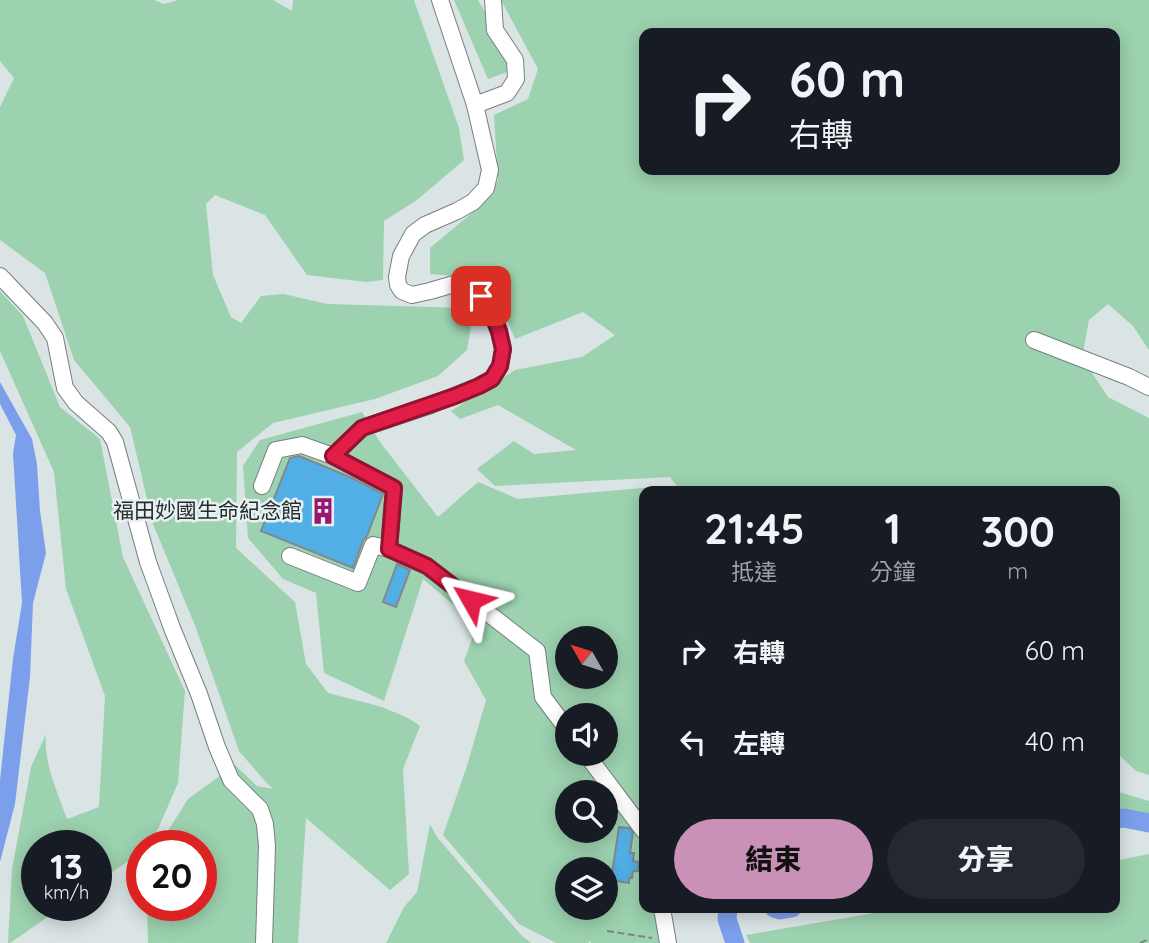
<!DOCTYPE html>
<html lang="zh-TW">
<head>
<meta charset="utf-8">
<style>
  :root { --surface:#171b24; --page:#242831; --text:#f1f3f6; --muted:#9ea1a6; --accent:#c990b8 }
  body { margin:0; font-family:Quicksand,"Noto Sans TC",sans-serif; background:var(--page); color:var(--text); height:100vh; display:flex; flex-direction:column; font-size:26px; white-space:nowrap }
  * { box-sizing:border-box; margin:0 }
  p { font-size:23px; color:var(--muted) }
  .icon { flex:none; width:38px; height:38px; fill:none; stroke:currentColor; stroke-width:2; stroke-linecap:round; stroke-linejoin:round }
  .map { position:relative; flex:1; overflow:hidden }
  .details { position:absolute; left:639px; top:486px; width:481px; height:427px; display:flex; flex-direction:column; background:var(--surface); border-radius:14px; box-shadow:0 4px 18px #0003 }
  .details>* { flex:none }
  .hud { position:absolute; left:639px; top:28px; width:481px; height:147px; border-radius:14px; box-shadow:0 4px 18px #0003; background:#171b24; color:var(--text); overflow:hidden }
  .needle { width:46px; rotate:309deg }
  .buttons { position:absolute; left:555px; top:626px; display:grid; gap:14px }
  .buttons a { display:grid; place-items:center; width:63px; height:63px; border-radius:50%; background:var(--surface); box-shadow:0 4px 18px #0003; font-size:35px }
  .speed { position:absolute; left:21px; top:830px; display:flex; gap:14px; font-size:35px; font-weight:700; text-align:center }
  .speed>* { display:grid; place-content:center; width:91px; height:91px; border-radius:50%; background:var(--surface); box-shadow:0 4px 18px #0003; line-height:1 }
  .speed small { font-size:18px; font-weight:400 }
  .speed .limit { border:10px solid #d22; background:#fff; color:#111 }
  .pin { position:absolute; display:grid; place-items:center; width:60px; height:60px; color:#fff; margin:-30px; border-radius:14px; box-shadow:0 4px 10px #0006 }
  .me { position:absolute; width:77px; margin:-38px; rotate:307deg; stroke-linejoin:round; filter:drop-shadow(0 0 5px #0008) }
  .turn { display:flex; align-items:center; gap:24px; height:147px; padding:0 35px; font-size:32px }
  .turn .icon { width:91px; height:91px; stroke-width:2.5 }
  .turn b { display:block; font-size:49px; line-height:60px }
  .eta { display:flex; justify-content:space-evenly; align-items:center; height:119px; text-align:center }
  .eta b { font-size:42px; font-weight:800; line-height:49px }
  .button { display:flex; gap:14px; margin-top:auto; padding:14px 35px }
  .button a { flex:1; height:80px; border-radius:42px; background:var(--accent); color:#111; font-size:28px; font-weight:800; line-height:80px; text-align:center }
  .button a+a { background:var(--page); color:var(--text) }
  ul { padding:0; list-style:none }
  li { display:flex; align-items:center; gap:21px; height:91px; padding:0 35px }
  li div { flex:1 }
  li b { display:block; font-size:26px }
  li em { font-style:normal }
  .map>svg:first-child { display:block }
</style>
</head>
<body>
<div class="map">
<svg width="1149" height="943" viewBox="0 0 1149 943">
  <rect width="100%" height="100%" fill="#dae4e5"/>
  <g fill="#9cd2af" fill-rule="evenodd">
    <polygon points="0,0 154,0 164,4 178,0 273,0 292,11 293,0 414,0 459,128 464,160 417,200 384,221 383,280 366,282 307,275 265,215 215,195 206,204 213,275 231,317 241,323 261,296 284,294 327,304 467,308 471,327 467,350 438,376 375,399 273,423 237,452 236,548 295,602 306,664 328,693 382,707 408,718 420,726 403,769 409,874 390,890 306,818 298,943 148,943 147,905 201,905 201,845 164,845 164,837 188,799 235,765 257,786 273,789 263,779 239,751 196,628 153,524 130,427 74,360 45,273 0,240 0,107 14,78 0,61"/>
    <polygon points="454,0 478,0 518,68 488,79"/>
    <path d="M 501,0 L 1149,0 L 1149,350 L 1133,326 L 1108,304 L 1089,320 L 1082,358 L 1108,397 L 1149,418 L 1149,775 L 1136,771 L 1115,751 L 1115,492 L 681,492 L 670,477 L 495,486 L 477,469 L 514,441 L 534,454 L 576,450 L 498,405 L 460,419 L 451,411 L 515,370 L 582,357 L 615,335 L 583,312 L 515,339 L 490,278 L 430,274 L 430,248 L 480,206 L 498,181 L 494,115 L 528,99 L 538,69 ZM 644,33 L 1115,33 L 1115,170 L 644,170 Z"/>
    <path d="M 0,291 L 23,316 L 60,407 L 100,439 L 123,557 L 185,691 L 178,783 L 151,845 L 142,845 L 142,852 L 96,883 L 96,845 L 37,845 L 37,905 L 65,905 L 10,943 L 8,943 L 12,869 L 31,767 L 46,734 C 43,761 58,794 67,819 L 99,807 L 105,696 L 66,589 L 54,472 L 0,351 Z"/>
    <path d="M 362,412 L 380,442 L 438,517 L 478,482 L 518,499 L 653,487 L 657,492 L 644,492 L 644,908 L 658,908 L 663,943 L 591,943 L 590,941 L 588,943 L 556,943 L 519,924 L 443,835 L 467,766 L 486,700 L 464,661 L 477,625 L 423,579 L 384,701 L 324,673 L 316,593 L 283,579 L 248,538 L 243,466 L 260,440 ZM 567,639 L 606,639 L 606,677 L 567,677 ZM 567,716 L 606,716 L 606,754 L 567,754 ZM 567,793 L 606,793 L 606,831 L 567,831 ZM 567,870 L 606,870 L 606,908 L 567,908 Z"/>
    <polygon points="1115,791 1149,801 1149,816 1126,814 1115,816"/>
    <polygon points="430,824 437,837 521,935 531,943 386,943 404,907 417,892"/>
    <polygon points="1149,854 1149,943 750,943 746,935 903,908 1115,908 1115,861"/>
  </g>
  <polygon fill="#7c9fec" points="0,382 32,439 37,464 40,511 46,553 33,603 30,677 15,804 0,862 0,780 13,659 22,603 13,453 16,435 0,404"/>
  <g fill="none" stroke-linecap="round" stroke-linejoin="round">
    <g stroke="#7c9fec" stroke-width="19">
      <polyline points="1115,819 1124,818 1149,823"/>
      <polyline points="728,908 727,919 735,943"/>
      <polyline points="774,908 780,910 792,908"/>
    </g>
  </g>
  <g fill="#52afe6" stroke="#82898e" stroke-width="2">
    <polygon points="299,456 352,478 383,494 367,536 363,541 353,568 261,531 290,458"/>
    <polygon points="397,564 410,570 396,607 383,602"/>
    <polygon points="619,827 629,828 633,833 630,853 634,853 633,861 639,862 638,871 633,871 632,878 629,878 629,883 611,880"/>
  </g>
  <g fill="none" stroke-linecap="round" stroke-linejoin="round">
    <defs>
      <g id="minor">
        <polyline points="475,105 507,93 516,79 515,60 495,30 493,0"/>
        <polyline points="0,276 45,323 55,338 65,388 76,403 109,432 115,442 148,562 172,628 199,694 217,747 231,780 260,809 265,824 267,846 264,943"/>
        <polyline points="1034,340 1129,377 1149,387"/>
        <polyline points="333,456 362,428 431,405 479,386 492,379 500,366 503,349 499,332 492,314 481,296 466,285 454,284 430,291 412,295 402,291 398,285 397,277 401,256 413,234 425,225 457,211 473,202 486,188 490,170 475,105 440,0"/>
        <polyline points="262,486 276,450 302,445 333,456 394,488 389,549 427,566 537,651 543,697 567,729"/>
        <polyline points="290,556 358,583 373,545 389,549"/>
        <polyline points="586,754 644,831"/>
        <polyline points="662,908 668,943"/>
      </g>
    </defs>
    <use href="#minor" stroke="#767f80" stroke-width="18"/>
    <g stroke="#7d8485" stroke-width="2" stroke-dasharray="7 3.5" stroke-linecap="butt">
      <polyline points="607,931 652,938"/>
      <polyline points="1140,943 1149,939"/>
    </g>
    <use href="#minor" stroke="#fff" stroke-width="16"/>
  </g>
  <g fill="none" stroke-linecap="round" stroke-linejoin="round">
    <defs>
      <polyline id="route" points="471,600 427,566 389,549 394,488 333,456 362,428 455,396 479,386 492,379 500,366 503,349 499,331 492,314 481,296"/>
    </defs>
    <use href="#route" stroke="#92132f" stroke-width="18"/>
    <use href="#route" stroke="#e11d48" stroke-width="12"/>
  </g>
  <defs>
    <symbol id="building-bare" viewBox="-9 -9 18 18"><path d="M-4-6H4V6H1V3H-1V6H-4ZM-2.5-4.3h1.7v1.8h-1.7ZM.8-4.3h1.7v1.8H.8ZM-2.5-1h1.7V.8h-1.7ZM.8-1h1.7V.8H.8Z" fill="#98166d" stroke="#e7f1f3" stroke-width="2.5" paint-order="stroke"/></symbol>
  </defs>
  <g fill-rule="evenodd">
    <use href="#building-bare" x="304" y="492" width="38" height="38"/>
  </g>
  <g text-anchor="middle" stroke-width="5" stroke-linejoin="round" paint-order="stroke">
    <g font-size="21" fill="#272b2b" stroke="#e7f1f3" text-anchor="end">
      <text x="302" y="518">福田妙國生命紀念館</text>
    </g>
  </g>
</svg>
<div class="buttons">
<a><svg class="needle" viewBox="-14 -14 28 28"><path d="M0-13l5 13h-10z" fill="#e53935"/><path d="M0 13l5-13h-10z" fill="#9ea1a6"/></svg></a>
<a><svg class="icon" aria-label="sound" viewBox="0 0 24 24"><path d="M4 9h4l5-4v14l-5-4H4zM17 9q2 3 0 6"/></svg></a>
<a><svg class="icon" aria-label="search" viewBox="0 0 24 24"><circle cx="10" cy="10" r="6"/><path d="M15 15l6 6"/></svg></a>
<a><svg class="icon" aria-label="layers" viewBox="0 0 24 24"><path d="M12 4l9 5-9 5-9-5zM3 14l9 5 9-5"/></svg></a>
</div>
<div class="speed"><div>13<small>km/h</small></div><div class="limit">20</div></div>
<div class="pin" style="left:481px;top:296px;background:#d93025"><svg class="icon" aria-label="arrive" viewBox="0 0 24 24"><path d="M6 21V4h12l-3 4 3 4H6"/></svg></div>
<svg class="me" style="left:471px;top:600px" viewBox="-20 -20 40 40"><path d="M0-17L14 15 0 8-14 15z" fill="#e11d48" stroke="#fff" stroke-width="4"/></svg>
<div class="hud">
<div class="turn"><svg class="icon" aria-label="right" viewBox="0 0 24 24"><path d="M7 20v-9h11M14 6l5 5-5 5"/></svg><div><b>60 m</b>右轉</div></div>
</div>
<section class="details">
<div class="eta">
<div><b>21:45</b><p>抵達</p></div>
<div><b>1</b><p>分鐘</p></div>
<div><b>300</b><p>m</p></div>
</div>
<ul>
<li><svg class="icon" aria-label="right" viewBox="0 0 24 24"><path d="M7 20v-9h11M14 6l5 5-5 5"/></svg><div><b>右轉</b></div><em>60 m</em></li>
<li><svg class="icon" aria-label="left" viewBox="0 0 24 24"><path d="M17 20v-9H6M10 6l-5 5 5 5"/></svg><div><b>左轉</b></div><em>40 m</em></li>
</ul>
<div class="button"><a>結束</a><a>分享</a></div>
</section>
</div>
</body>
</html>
